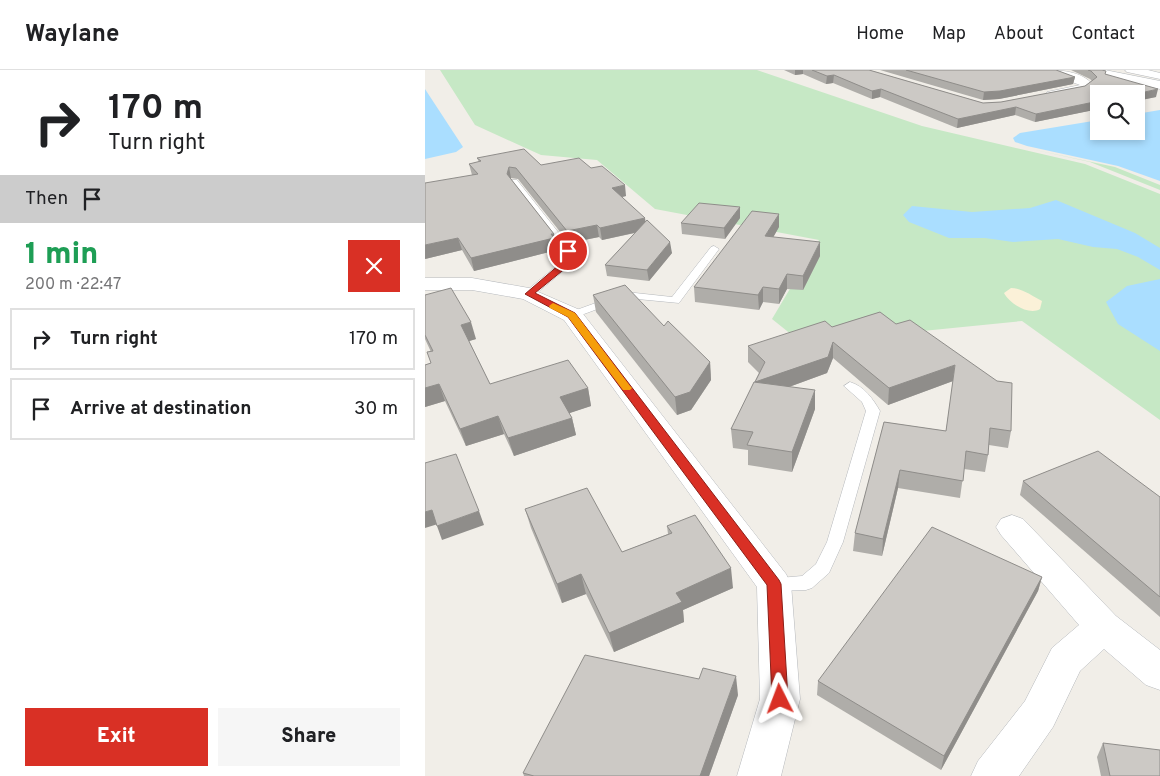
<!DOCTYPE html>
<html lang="en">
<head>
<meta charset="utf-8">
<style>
  :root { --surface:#fff; --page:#f6f6f6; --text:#202124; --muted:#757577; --line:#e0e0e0; --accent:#d93025 }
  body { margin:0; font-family:Overpass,sans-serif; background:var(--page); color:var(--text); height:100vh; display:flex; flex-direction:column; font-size:19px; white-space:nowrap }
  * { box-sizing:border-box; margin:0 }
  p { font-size:16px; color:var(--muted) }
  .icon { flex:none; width:28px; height:28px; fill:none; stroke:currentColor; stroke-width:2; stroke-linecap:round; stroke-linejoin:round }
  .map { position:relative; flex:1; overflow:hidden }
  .details { display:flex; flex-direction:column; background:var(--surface); width:425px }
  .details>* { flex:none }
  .top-card { background:#fff; color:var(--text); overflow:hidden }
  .fabs { position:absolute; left:665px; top:15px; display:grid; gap:10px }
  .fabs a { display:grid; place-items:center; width:55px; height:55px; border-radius:0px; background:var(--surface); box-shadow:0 2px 8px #0003; font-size:25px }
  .pin { position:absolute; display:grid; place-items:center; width:42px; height:42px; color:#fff; margin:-21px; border:2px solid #fff; border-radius:50%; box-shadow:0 1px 5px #0007 }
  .me { position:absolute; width:55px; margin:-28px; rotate:357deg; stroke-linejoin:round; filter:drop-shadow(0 0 4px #0008) }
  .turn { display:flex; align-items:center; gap:18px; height:105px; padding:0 25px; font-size:22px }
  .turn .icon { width:65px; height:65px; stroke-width:2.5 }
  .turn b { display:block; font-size:35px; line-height:42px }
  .then { display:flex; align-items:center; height:48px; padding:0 25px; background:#0003; gap:10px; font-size:19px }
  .round { display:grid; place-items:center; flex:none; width:52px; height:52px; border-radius:0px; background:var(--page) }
  .head { display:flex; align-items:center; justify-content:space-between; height:85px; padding:0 25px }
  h1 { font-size:30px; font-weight:800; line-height:38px; color:#1e9e55 }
  .primary-button { display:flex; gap:10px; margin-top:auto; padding:10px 25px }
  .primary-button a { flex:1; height:58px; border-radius:0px; background:var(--accent); color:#fff; font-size:20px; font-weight:800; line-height:58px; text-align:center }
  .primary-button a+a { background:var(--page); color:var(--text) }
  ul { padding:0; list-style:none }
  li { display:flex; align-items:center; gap:15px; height:62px; margin:0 10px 8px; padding:0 15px; border:2px solid var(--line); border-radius:0px }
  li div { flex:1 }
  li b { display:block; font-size:19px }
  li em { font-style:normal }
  header { display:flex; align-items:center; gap:30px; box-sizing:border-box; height:70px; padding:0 25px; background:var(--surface); border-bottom:1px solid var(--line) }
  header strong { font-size:24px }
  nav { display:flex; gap:28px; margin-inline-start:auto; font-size:18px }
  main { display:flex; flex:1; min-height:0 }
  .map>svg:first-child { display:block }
</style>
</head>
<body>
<header>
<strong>Waylane</strong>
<nav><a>Home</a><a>Map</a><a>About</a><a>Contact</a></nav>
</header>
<main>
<section class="details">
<div class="top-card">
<div class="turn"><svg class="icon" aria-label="right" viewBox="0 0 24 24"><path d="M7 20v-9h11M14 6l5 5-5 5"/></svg><div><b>170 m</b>Turn right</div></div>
<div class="then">Then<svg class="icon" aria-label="arrive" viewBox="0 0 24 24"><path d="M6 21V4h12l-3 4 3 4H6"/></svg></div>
</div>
<div class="head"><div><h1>1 min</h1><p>200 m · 22:47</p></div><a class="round" style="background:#d93025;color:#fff"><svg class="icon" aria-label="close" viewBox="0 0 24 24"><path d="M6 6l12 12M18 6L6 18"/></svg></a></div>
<ul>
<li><svg class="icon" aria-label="right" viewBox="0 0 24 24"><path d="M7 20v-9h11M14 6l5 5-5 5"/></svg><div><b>Turn right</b></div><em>170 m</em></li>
<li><svg class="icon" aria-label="arrive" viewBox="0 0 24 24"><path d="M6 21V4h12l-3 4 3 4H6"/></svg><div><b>Arrive at destination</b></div><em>30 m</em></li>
</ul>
<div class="primary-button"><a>Exit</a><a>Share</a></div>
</section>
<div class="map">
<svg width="735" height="706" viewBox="0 0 735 706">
  <rect width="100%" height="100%" fill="#f1eee8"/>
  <g fill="#c6e8c5">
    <polygon points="15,0 332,0 497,56 660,94 735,124 735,350 597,251 377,273 347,249 394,170 230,139 172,90 116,85 50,55"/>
    <polygon points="606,79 690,97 735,115 735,120 665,92"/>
  </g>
  <path fill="#fbf1d8" d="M 586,218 C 597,218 607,226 617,231 L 615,239 C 604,246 584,233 579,223 Z"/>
  <g fill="#aadeff">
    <polygon points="0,19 38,77 31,82 0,89"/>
    <polygon points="735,40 735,111 693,96 602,76 590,72 588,68 595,63 674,50 674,61 711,61 711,44"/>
    <polygon points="631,130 710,163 735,178 735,200 713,187 692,179 668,177 633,169 588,172 560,168 524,168 484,152 478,145 487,136 547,142 605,138"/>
    <polygon points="735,209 735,281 693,254 681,232 702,216"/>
  </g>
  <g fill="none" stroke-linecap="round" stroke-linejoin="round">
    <defs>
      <g id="service">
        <polygon points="86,110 92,110 148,181 143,197 108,226 100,226 99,224 100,222 134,194 138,181 86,114"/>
        <polygon points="289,176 294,179 254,233 202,228 151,247 147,248 141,245 143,243 201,222 247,227 286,177"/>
        <path d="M 425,312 C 439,316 448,329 455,341 L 418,472 L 404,503 L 387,518 L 381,520 L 349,521 L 343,519 L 340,514 L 343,509 L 377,506 L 391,494 L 402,472 L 441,341 L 437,332 L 419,316 Z"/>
      </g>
      <g id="minor">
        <path d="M 618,0 C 635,0 657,1 668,15 L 662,21 L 626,29 L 622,28 L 620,25 L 622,22 L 655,15 L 620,2 Z"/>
        <polygon points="700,0 723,0 735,3 735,9 702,2"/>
        <polygon points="0,208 47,208 104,218 155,240 361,504 366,514 375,629 356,706 312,706 335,629 332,517 139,250 98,229 47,220 0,220"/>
        <polygon points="587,445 598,449 691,546 735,580 735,620 721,615 679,579 655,601 628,657 594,706 546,706 553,691 600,631 627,578 654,555 576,465 571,457 576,449"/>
      </g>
      <polygon id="tertiary" points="657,0 680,0 735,11 735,19 663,3"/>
    </defs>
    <use href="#service" stroke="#b5b8bc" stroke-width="1"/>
    <use href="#minor" stroke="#b5b8bc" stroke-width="1"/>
    <use href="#tertiary" stroke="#b5b8bc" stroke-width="1"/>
    <use href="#service" fill="#fff" fill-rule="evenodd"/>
    <use href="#minor" fill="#fff" fill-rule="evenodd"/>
    <use href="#tertiary" fill="#fff" fill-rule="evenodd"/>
  </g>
  <g fill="#afada9">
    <polygon points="359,0 444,0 558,33 576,32 660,16 667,11 665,9 646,0 641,0 677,0 680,4 731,27 610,52 590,45 532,58 455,27 447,29 408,13 401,14 378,4 370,5"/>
    <polygon points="455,0 631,0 650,7 648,14 574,29 558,30"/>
    <polygon points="52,88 116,95 166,98 201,126 197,127 221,152 247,183 224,211 182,206 180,195 210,163 177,170 174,167 144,173 93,109 86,108 86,109 129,164 132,176 131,176 132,180 49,201 37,180 0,189 47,105 44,94 54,92"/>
    <polygon points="315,137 315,148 300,169 257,164 256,153"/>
    <polygon points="354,157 348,167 395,186 378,220 362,219 354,234 338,232 334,240 270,232 269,217"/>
    <polygon points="0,225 51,269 44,271 65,314 163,318 166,336 144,343 147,348 151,365 89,386 79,364 41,376 20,331 0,337 0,295 6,293 6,282 0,269"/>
    <polygon points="168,225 239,256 285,292 286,310 266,340 252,345 171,242"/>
    <polygon points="455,242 586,361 583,378 564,375 563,385 560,402 539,399 535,428 473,418 457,486 428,481 430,463 459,352 521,361 528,311 463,335 408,288 402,303 364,317 390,339 367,402 323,395 323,380 308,378 306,359 334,303 323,292 323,276 407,257"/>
    <polygon points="598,411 735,427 735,547 595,425"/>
    <polygon points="100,439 197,482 243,464 242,456 308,518 258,540 259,552 189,582 161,524 137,533 106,458"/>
    <polygon points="617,507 613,521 516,700 392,625 393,611"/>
    <polygon points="313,625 284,706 99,706 98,703"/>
    <polygon points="678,673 735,706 676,706 672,687"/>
  </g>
  <g fill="#8f8d8a">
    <polygon points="370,0 378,0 378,4 370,5"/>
    <polygon points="409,5 408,13 401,14 402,6"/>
    <polygon points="650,7 648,14 574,29 558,30 559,22"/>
    <polygon points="456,19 455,27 447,29 447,21"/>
    <polygon points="733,19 731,27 711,31 711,24"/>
    <polygon points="674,31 674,39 610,52 611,44"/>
    <polygon points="591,37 590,45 532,58 533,49"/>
    <polygon points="84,97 86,108 85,115 82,104"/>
    <polygon points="200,115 201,126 188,129 187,118"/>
    <polygon points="315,137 315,148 300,169 299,158"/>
    <polygon points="354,144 354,157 341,180 340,166"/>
    <polygon points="220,148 222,160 177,170 175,158"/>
    <polygon points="172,155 174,167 144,173 142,161"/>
    <polygon points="129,164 132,176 131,176 132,180 49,201 46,188"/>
    <polygon points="33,168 37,180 0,189 0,175"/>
    <polygon points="245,172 247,183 224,211 222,200"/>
    <polygon points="395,172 395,186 378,220 378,206"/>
    <polygon points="362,204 362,219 354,234 354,219"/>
    <polygon points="338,217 338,232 334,240 333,225"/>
    <polygon points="46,252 51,269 41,272 36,255"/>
    <polygon points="408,272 408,288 402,303 331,329 330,312"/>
    <polygon points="285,292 286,310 266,340 252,345 250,327"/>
    <polygon points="530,295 528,311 463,335 464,318"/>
    <polygon points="14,314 20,331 0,337 0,318"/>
    <polygon points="163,318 166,336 139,345 135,327"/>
    <polygon points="390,320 390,339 367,402 367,382"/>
    <polygon points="73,346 79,364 41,376 35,359"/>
    <polygon points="147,348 151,365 89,386 83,368"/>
    <polygon points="475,400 473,418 457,486 458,469"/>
    <polygon points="7,440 13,454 0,458 0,442"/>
    <polygon points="54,441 59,455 17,470 12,456"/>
    <polygon points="306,498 308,518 258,540 259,552 189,582 184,563 251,523"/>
    <polygon points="156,504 161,524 137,533 132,514"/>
    <polygon points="617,507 613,521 516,700 519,686"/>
    <polygon points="311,606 313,625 284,706 275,706"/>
  </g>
  <g fill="#ccc9c5" stroke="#8f8d8a">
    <polygon points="387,0 444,0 558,33 576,32 660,16 672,7 666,1 663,0 677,0 681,1 680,4 733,19 711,24 674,24 674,31 611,44 591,37 533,49 456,19 447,21 409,5 402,6"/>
    <polygon points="481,0 631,0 650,7 575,21 559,22"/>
    <polygon points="99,79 116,95 154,88 166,98 177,96 200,115 187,118 220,148 175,158 172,155 142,161 91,98 84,97 82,104 129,164 126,164 129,168 46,188 33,168 0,175 0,113 53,104 44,94 56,91 52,88"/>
    <polygon points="274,133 315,137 299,158 256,153"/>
    <polygon points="327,141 354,144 340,166 395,172 378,206 362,204 354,219 338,217 333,225 269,217"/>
    <polygon points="222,150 245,172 222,200 180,195"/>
    <polygon points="200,215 239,256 243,251 285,292 265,322 250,327 168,225"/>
    <polygon points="26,218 46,252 36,255 65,314 143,290 163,318 135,327 147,348 83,368 73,346 35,359 14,314 0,318 0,295 6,293 2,282 8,281 0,265 0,225"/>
    <polygon points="455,242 471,254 485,250 572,311 587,313 586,361 565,358 563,385 541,381 538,411 475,400 458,469 430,463 459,352 521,361 530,295 464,318 408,272 403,287 330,312 340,292 323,276 400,251 407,257"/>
    <polygon points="329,312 390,320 367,382 322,375 328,362 306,359"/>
    <polygon points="673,381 735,427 735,527 598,411"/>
    <polygon points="31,384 54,441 12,456 7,440 0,442 0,393"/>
    <polygon points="162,418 197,482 247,463 242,456 270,445 306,498 251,523 257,532 184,563 156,504 132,514 100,439"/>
    <polygon points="507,457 617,507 519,686 393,611"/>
    <polygon points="160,585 274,609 278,598 311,606 275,706 109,706 98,703"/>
    <polygon points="678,673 735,680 735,706 685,706"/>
  </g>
  <polygon fill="#d93025" stroke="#8d1f18" points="140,179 147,181 142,197 110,223 150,243 354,510 356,514 363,629 361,634 355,636 349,634 347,629 342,515 143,247 100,224 135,194"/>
  <polygon fill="#f59e0b" points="128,233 150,243 205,316 207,318 205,320 198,320 143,247 125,238 124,236"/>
</svg>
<div class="fabs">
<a><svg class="icon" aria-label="search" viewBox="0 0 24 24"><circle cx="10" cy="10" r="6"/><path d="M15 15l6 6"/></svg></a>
</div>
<div class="pin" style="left:143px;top:181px;background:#d93025"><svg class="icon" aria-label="arrive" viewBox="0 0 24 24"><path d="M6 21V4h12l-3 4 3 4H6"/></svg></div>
<svg class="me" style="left:355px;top:629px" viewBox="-20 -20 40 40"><path d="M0-17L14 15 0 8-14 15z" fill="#d93025" stroke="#fff" stroke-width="4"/></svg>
</div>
</main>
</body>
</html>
